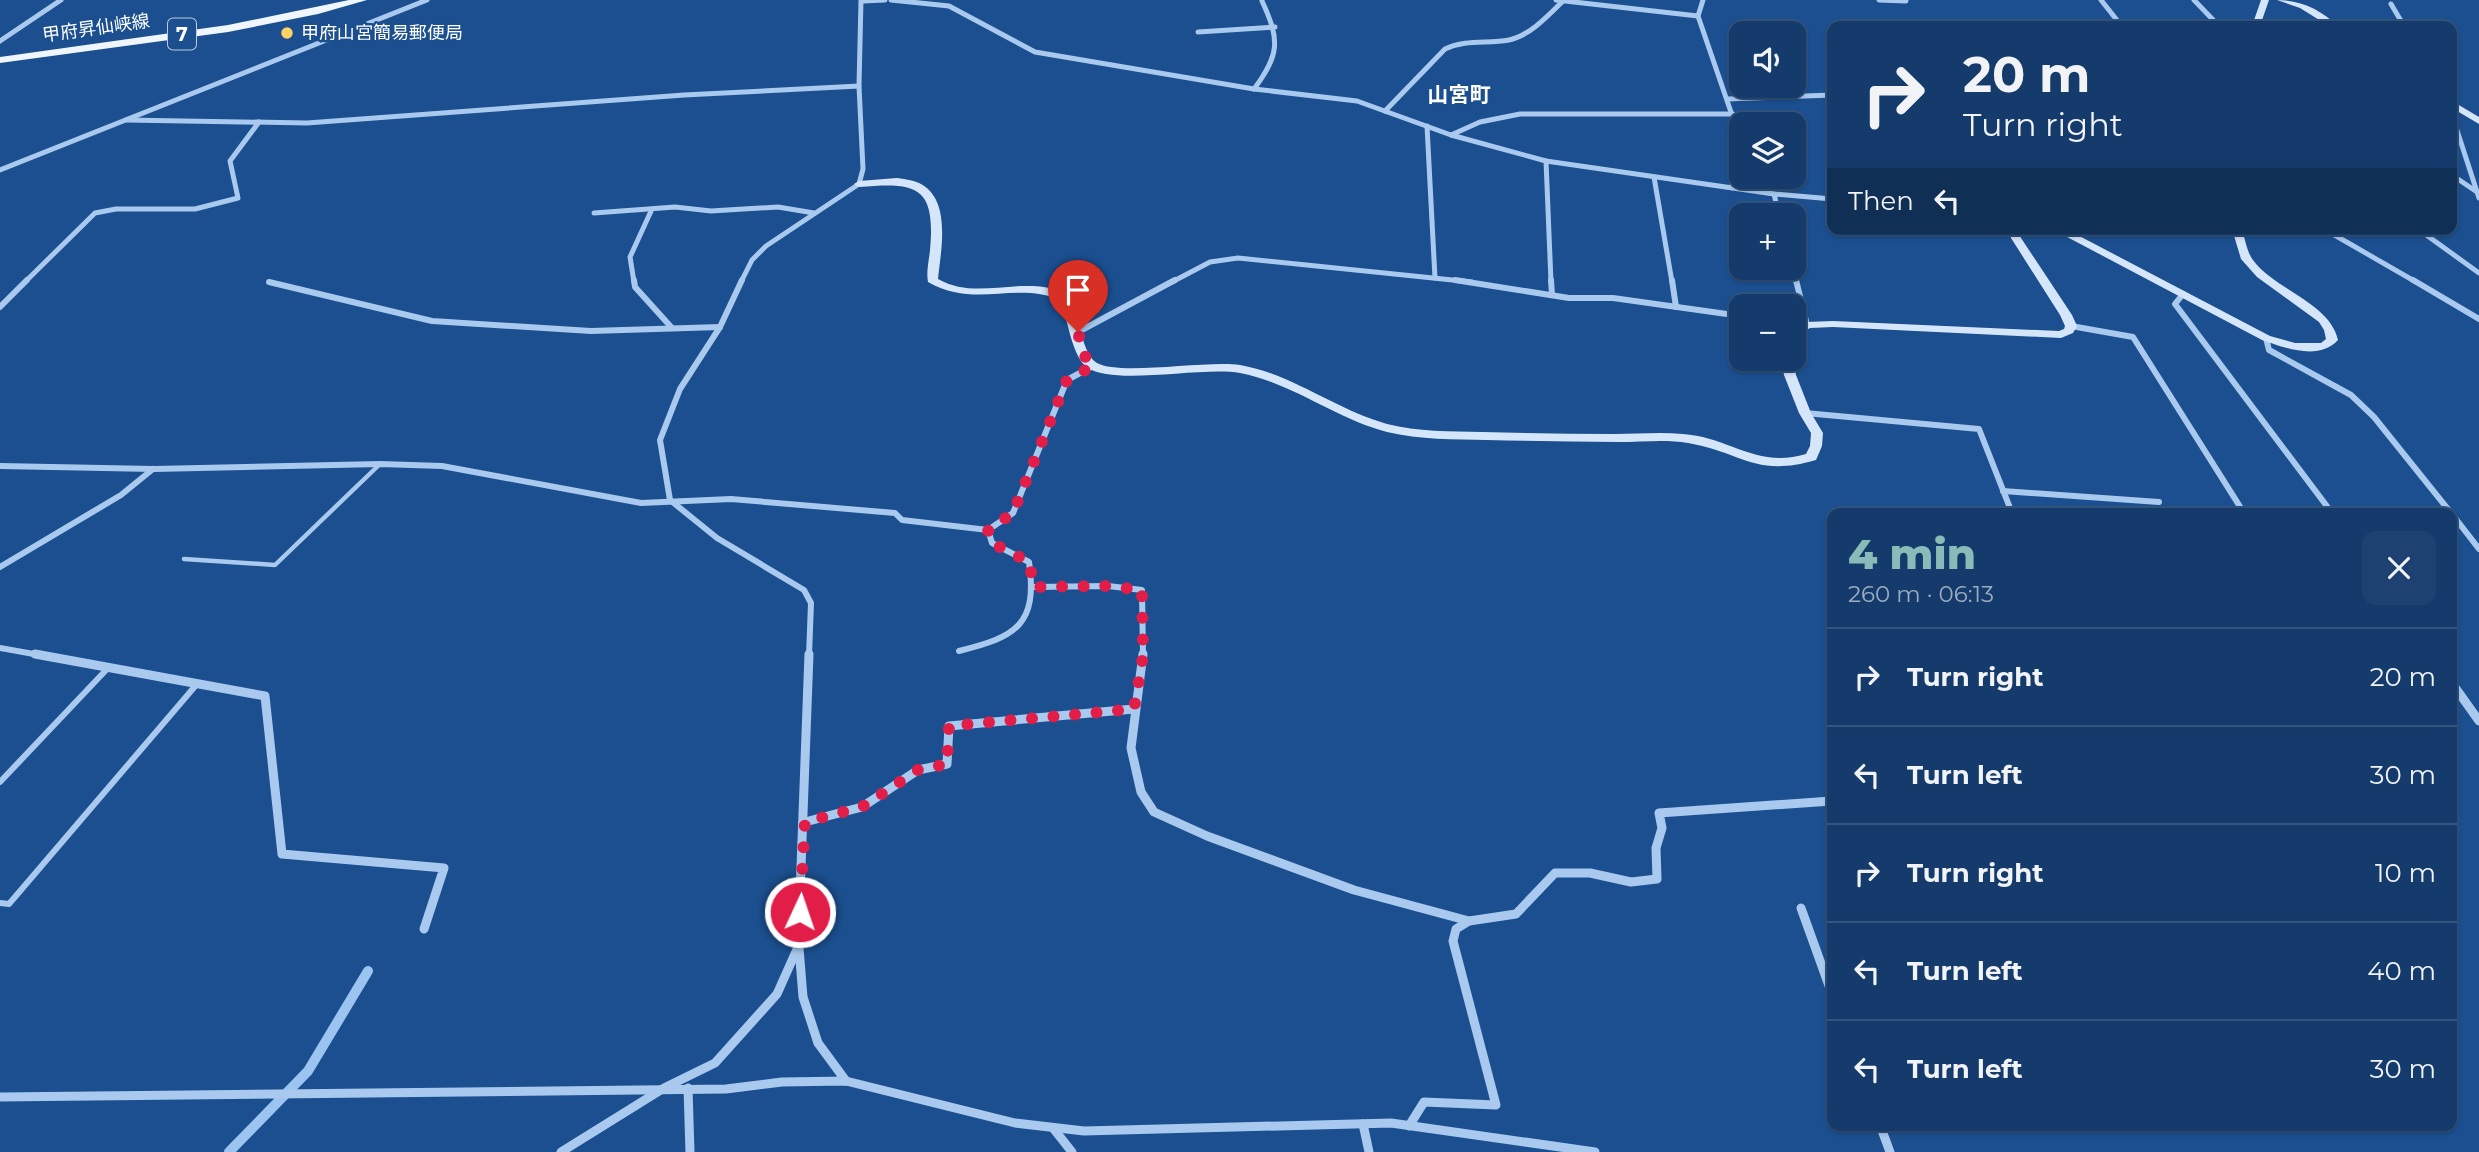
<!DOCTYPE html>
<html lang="en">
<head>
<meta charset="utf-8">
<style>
  :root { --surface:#143b6b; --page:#1d4271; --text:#f1f3f6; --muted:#9dadc1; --line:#33557e; --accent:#8bbbb9 }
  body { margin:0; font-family:Montserrat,"Noto Sans JP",sans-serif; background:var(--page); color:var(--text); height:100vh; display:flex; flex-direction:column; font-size:26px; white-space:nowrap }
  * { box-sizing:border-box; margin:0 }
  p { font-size:23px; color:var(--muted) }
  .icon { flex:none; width:38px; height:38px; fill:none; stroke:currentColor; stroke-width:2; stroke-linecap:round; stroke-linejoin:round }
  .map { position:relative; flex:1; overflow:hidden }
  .sheet { position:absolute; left:1827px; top:508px; width:630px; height:623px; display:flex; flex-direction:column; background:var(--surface); border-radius:14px; box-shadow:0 2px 5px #0004,0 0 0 2px var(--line) }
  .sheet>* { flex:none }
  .top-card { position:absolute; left:1827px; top:21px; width:630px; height:214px; border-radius:14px; box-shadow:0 2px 5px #0004,0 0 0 2px var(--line); background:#143b6b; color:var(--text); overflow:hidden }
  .buttons { position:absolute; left:1729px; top:21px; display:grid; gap:14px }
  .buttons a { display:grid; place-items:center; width:77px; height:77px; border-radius:14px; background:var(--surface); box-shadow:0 2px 5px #0004,0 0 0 2px var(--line); font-size:35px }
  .pin { position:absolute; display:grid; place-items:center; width:60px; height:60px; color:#fff; margin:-72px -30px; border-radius:50% 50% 50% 0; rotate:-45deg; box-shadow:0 0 7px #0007 }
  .pin .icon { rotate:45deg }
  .me { position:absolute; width:77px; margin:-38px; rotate:3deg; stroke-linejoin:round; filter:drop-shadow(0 0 5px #0008) }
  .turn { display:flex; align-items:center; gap:24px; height:147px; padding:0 21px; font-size:32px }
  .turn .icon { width:91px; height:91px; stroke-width:2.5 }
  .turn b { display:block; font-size:49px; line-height:60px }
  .then { display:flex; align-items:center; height:66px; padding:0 21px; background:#0003; gap:14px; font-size:26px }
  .round { display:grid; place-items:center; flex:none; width:74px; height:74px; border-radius:14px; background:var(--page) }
  .summary { display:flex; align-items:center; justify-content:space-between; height:119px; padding:0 21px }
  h1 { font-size:42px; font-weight:800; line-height:52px; color:var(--accent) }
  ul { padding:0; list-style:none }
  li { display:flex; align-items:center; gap:21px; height:98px; padding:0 21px; border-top:2px solid var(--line) }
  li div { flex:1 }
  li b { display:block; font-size:26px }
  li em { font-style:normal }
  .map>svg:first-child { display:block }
</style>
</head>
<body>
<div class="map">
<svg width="2479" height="1152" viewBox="0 0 2479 1152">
  <rect width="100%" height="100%" fill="#1b4f8f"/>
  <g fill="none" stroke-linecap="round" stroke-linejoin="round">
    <polyline stroke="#9cc4f0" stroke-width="10" points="229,1152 308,1071 368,971"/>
    <polyline stroke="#a9c9ee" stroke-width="4.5" points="184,559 275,565 380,464"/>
    <g stroke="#a9c9ee" stroke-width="6">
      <polyline points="0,782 108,668"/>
      <polyline points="0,903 9,904 197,684"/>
    </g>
    <g stroke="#a9c9ee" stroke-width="5">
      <polyline points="891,0 949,6 1035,52 1254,89 1357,101 1451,135 1546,161 1774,194 1832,199"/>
      <polyline points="1556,0 1698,16"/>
      <polyline points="1703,0 1698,16 1733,118 1732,188"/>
      <polyline points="1879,0 1906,1"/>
      <polyline points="2101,0 2120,24"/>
      <polyline points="2194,0 2219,26"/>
      <polyline points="863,1 885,0"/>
      <polyline points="2391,4 2404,26"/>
      <polyline points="1198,32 1275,27"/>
      <polyline points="0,41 61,0"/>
      <path d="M 1254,89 C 1280,54 1280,40 1262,1"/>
      <polyline points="1728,99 1832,95"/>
      <path d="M 1385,111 L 1445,49 C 1466,39 1487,44 1509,40 C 1529,36 1548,16 1562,2"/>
      <polyline points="2452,115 2479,198"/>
      <polyline points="126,120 307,123 684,95 859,86"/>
      <polyline points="1427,126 1435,278"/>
      <polyline points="1451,135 1480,122 1520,114 1733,114"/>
      <polyline points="1546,161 1551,282"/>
      <polyline points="0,170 427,0"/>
      <polyline points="2452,175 2477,192"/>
      <polyline points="1654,177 1672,282"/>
      <polyline points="1774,194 1779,215"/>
      <polyline points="594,213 675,207 711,211 778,207 814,213"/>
      <polyline points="2324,229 2416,282"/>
      <polyline points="2418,229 2479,273"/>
      <polyline points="1793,268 1796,282"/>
      <polyline points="25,282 95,213 116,209 195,209 238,198 230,161 259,122"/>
      <polyline points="634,282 630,257 652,209"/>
      <polyline points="741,282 752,260 766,246 859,184 863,169 859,86 861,0"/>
      <polyline points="1172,282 1210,262 1238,258 1472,282"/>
    </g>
    <g stroke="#a9c9ee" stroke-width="6">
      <polyline points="634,280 635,287 672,328"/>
      <polyline points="742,280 720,327 680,389 660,440 670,500 717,538 804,590 811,603 809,656"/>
      <polyline points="1455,280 1569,298 1613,298 1741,316"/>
      <polyline points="1551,280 1552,295"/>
      <polyline points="1672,280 1676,307"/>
      <polyline points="2413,280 2479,319"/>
      <polyline points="269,282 432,321 591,331 720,327"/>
      <polyline points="2183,294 2175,304 2332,513"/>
      <polyline points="0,307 27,280"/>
      <polyline points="1794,323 1807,325 1796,280"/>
      <polyline points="2071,326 2133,337 2244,513"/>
      <polyline points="1078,332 1175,280"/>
      <polyline points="2266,338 2269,350 2351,395 2374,417 2451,513"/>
      <polyline points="1805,413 1979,429 2012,513"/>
      <polyline points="0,466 154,469 380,464 442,466 641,503 731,499 895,513 902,520 988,530 1013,513 1067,380 1093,366"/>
      <polyline points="2003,491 2159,502"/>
      <polyline points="2452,514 2479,549"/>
      <polyline points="0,567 121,495 153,469"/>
      <polyline points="1034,587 1108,586 1142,590 1143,656"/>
      <polyline points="0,648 45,656"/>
      <path d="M 959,651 C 1016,637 1038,625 1029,562 L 992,543 L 988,530"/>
    </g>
    <g stroke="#a9c9ee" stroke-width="9">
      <polyline points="35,654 265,696 282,854 444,868 424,929"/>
      <polyline points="1143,654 1131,748 1141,792 1154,812 1207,836 1354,890 1469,921"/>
      <polyline points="2452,683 2479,721"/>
      <polyline points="805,822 862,807 918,770 947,764 949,726 1134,709"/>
      <polyline points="1801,908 1832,994"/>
      <polyline points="799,948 803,997 818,1043 846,1081"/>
      <polyline points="688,1088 690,1152"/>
      <polyline points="0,1097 726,1089 782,1082 846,1081 1015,1123 1084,1131 1391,1123 1595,1152"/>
      <polyline points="1363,1124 1369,1152"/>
      <polyline points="1880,1125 1890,1152"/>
      <polyline points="1409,1126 1424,1102 1496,1105 1453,941 1456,929 1469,921 1516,914 1555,873 1590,873 1631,882 1657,879 1656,848 1662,828 1659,813 1832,801"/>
      <polyline points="1053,1128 1072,1152"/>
      <polyline points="561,1152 664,1088 715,1063 777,994 798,947 809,654"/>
    </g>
    <g fill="#d6e6fa" fill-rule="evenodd">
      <polygon points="2261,0 2269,0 2260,26 2252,26"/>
      <path d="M 2277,0 C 2301,0 2321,10 2338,26 L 2329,26 L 2300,8 Z"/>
      <polygon points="2452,101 2479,117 2479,124 2452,108"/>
      <path d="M 897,178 C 904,179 912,180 919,183 C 952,199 941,249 938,279 C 968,296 999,285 1032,286 C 1046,286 1057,290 1070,296 C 1078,312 1082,355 1097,363 C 1120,376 1207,360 1240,365 C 1292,374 1336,410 1387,424 C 1418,432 1450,431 1482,432 C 1526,433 1570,434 1614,434 C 1637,434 1660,432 1683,434 C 1729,437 1757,469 1806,454 L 1810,446 L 1811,433 L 1799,413 L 1784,375 L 1781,359 L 1793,359 L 1796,375 L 1811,413 L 1823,433 L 1822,446 L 1816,460 C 1755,478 1742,452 1688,443 C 1666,439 1641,442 1619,442 C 1575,442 1531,441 1487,440 C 1454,439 1420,440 1387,432 C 1336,419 1292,383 1240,373 C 1203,366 1116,386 1088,368 C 1072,358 1067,317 1061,300 C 1015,281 975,309 928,282 C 926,272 929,260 930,250 C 936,185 916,182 859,187 L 854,184 L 859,181 Z"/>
      <polygon points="2009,229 2019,229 2021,238 2072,315 2077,326 2073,333 2061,338 1833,327 1810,328 1794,337 1794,329 1807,322 1833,321 2059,331 2064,329 2065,326 2060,315 2011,238"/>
      <path d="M 2052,229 L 2066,229 L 2270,336 L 2295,343 L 2321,343 L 2326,339 L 2324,330 L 2319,322 L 2257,277 L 2241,259 L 2232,229 L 2242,229 C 2245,239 2247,252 2253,260 C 2275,290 2330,303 2338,340 C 2319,361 2285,348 2262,340 Z"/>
    </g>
    <polygon fill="#f0f6ff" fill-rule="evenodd" points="349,0 367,0 318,14 228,32 0,63 0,57 228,25"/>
  </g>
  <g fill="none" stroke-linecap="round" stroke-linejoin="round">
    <polyline stroke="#e11d48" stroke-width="12" stroke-dasharray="0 21.6" points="800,912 805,822 862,807 918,770 947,764 949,726 1134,709 1143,656 1142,590 1108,586 1034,587 1029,562 992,543 988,530 1013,513 1067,380 1093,366 1083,354 1078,332"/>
  </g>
  <circle fill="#ffd166" stroke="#1b4f8f" stroke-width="2.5" cx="287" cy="33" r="7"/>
  <g text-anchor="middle" stroke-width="5" stroke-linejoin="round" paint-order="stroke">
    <g font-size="18" fill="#fff" stroke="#1b4f8f">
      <text transform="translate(96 28) rotate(-8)" y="6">甲府昇仙峡線</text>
    </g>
    <g font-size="18" fill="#fff" stroke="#1b4f8f" text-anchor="start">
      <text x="301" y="39">甲府山宮簡易郵便局</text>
    </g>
    <rect fill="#1b4f8f" stroke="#bbcadd" stroke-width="2" x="168" y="18.5" width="28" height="31" rx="5"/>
    <g font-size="19" font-weight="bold" fill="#fff">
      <text x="182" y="41">7</text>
    </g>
    <g font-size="21" font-weight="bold" fill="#fff" stroke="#1b4f8f">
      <text x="1459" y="102">山宮町</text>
    </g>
  </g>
</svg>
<div class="buttons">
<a><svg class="icon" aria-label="sound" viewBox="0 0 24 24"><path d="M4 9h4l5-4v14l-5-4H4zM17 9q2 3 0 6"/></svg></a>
<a><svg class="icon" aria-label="layers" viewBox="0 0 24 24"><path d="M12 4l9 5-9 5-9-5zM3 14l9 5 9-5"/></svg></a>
<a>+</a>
<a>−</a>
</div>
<div class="pin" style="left:1078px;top:332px;background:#d93025"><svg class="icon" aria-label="arrive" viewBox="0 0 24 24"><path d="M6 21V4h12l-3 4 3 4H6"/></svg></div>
<svg class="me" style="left:800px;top:912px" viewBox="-20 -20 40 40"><circle r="17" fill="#e11d48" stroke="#fff" stroke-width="3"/><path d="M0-11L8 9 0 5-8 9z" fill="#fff"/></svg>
<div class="top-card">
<div class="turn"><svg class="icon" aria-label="right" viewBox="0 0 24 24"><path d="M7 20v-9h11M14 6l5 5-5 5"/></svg><div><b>20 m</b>Turn right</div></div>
<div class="then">Then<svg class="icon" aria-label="left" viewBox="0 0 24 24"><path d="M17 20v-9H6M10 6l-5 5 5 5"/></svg></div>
</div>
<section class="sheet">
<div class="summary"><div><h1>4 min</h1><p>260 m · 06:13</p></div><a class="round"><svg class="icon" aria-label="close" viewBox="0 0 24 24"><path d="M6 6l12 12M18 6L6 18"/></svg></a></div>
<ul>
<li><svg class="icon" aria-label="right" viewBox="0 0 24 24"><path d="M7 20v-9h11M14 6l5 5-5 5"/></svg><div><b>Turn right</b></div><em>20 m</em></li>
<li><svg class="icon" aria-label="left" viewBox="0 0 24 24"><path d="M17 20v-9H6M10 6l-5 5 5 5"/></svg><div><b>Turn left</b></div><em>30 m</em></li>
<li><svg class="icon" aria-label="right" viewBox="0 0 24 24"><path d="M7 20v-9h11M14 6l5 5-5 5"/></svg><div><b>Turn right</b></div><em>10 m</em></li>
<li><svg class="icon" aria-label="left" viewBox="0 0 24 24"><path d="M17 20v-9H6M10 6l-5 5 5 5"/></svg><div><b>Turn left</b></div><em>40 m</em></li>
<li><svg class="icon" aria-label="left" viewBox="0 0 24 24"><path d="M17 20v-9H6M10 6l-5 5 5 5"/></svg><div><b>Turn left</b></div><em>30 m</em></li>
</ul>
</section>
</div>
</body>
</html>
